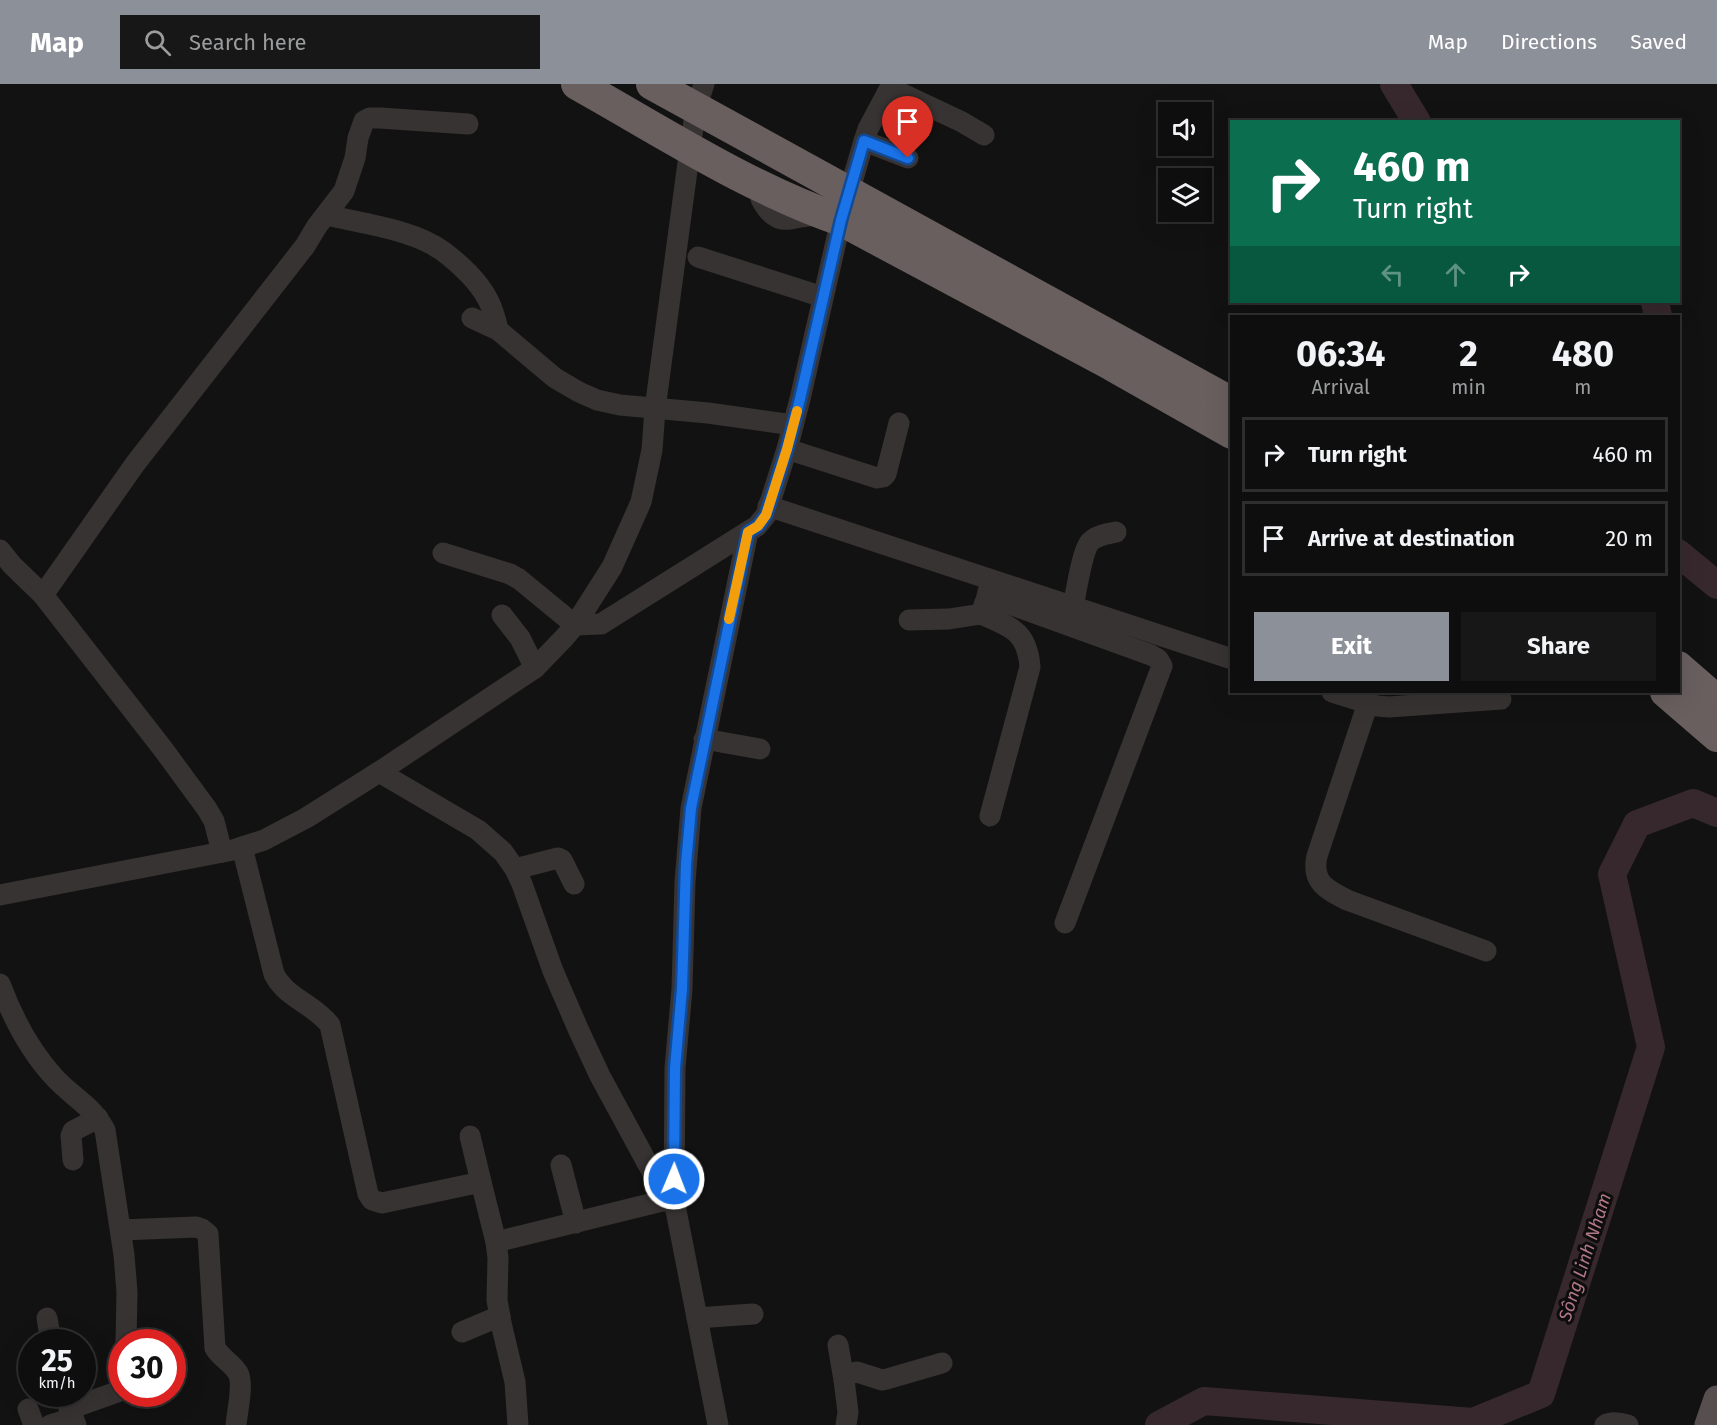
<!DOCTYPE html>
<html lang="en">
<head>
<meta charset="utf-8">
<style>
  :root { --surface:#0e0e0e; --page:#171717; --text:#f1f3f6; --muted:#9b9c9e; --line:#2e2e2e; --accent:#8c9099 }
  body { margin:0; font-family:"Fira Sans",sans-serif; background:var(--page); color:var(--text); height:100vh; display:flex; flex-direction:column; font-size:22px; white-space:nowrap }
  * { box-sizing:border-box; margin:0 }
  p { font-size:20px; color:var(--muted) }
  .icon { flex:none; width:33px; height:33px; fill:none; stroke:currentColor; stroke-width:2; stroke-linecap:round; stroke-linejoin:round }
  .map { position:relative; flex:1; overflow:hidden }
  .sheet { position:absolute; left:1230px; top:231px; width:450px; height:378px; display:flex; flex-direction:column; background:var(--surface); border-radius:0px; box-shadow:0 6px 24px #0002,0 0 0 2px var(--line) }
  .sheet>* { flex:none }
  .banner { position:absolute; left:1230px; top:36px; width:450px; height:183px; border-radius:0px; box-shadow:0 6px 24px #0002,0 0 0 2px var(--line); background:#0b6e4f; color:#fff; overflow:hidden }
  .controls { position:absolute; left:1158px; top:18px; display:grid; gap:12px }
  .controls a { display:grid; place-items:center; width:54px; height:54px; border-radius:0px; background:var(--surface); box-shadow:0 6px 24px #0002,0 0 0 2px var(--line); font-size:30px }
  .speed { position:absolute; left:18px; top:1245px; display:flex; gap:12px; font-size:30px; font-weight:700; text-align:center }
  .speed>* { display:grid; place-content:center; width:78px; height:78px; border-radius:50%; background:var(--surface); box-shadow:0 6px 24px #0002,0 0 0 2px var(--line); line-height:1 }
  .speed small { font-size:15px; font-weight:400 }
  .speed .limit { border:9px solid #d22; background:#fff; color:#111 }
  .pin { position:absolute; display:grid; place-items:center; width:51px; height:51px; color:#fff; margin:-62px -26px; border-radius:50% 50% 50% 0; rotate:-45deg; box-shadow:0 0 6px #0007 }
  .pin .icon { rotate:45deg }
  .me { position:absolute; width:66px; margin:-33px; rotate:1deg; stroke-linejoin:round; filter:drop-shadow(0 0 4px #0008) }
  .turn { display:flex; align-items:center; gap:21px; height:126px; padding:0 24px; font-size:27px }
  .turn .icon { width:78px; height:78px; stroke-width:2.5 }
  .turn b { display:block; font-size:42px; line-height:51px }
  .lanes { display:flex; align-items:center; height:57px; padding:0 24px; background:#0003; justify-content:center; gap:30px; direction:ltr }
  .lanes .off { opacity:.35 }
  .eta { display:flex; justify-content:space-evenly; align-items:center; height:102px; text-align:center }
  .eta b { font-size:36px; font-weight:700; line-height:42px }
  .button { display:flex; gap:12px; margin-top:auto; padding:12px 24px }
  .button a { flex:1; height:69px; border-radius:0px; background:var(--accent); color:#fff; font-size:24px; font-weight:700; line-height:69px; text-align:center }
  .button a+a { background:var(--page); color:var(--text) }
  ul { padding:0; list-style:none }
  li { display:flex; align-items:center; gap:18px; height:75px; margin:0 12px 9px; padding:0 12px; border:3px solid var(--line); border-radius:0px }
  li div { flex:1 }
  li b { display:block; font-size:22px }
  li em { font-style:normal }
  header { display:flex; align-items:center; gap:36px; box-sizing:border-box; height:84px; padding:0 30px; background:var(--accent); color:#fff }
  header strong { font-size:28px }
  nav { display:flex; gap:33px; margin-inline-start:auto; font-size:21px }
  .search { width:420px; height:54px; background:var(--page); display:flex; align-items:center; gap:15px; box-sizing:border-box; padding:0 21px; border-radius:0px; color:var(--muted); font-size:22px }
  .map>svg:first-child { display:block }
</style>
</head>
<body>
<header>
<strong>Map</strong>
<div class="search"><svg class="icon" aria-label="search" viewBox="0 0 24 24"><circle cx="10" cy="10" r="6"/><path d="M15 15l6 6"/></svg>Search here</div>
<nav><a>Map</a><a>Directions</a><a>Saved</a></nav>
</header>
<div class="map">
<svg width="1717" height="1341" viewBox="0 0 1717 1341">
  <rect width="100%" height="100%" fill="#131212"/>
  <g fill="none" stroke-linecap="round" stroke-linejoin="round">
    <g stroke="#37282d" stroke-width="28">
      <polyline points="1394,0 1417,38"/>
      <polyline points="1655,218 1658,232"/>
      <polyline points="1678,469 1717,501"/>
      <polyline points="1159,1341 1204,1317 1473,1338 1541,1310 1651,963 1612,790 1637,740 1693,719 1717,729"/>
    </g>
    <g stroke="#383333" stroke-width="21">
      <polyline points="890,4 962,38 984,51"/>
      <polyline points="864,57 908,74"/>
      <path d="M 761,115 C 780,151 795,127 823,132"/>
      <path d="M 326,131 C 357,138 405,145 433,161 C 446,168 458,179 469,190 C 486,208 493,222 498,246"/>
      <polyline points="698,173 823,213"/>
      <polyline points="472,234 498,246 555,294 579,308 597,316 620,321 708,329 793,341"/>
      <polyline points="787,365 877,394 883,393 886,390 899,339"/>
      <polyline points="768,422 1232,575"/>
      <polyline points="0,466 12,481 43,511"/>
      <polyline points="443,469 510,490 519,495 575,541 601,540 757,442 766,431 787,365 800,315 841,136 864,57 868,45 892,0"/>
      <polyline points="991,496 987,512 1151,571 1158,575 1162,582 1065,839"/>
      <path d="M 1073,523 C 1076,509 1082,467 1090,458 C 1096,451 1108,450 1116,448"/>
      <path d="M 981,530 C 1011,543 1027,547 1030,583 L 990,732"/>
      <polyline points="502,531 520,554 535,584"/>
      <polyline points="909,536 949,535 981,530 985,518"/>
      <polyline points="1332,608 1377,622 1389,623 1501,615"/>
      <path d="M 1368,619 L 1317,772 C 1311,798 1327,806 1347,816 L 1486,867"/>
      <polyline points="704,655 760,665"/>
      <polyline points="379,688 478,746 503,768 515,785 522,800 553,887 579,947 600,992 657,1097 662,1117 674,1116 718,1341"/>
      <path d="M 242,763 L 274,890 C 286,914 314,920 330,941 L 368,1110 L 372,1116 L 382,1119 L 481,1098 L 496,1158 L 498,1174 L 497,1216 L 501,1239 L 515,1298 L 518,1341"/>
      <polyline points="222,768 214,737 207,725 163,665 43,511 135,380 305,162 317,142 344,107 355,74 358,54 364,37 370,34 380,34 468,40"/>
      <polyline points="515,785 558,774 562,776 574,800"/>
      <polyline points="0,811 233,766 264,756 306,734 379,688 535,584 564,554 575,541 612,483 641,418 652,366 655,325 690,64 696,24 704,0"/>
      <path d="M 0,900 C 12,932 30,967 54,993 C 73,1014 90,1019 105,1046 L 124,1171 L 127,1208 L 126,1258"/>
      <polyline points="470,1052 481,1098"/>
      <polyline points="73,1076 71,1052 73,1047 98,1034"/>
      <polyline points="561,1081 576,1139"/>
      <polyline points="674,1116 675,984 682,905 685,798 691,724 748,448"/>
      <path d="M 121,1146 L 196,1143 L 202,1145 L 208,1150 L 215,1264 C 221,1274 232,1279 238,1289 C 244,1300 237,1328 236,1341"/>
      <polyline points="496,1158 662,1117"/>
      <polyline points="47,1234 51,1258"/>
      <polyline points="697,1234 753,1230"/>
      <polyline points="462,1248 500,1232"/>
      <polyline points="838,1261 844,1296"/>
      <polyline points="28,1325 34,1341"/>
      <polyline points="50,1341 73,1334"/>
      <polyline points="76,1341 69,1325 117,1308 122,1304"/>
      <polyline points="846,1341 848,1328 844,1296 849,1290 857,1288 882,1296 887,1295 942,1279"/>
      <path d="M 1605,1341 C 1612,1337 1621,1339 1628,1341"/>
    </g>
    <polyline stroke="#574f4f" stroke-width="27" points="1708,1341 1717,1315"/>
    <g stroke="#695f5f" stroke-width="32">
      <path d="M 577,0 C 663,48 748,104 841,136 L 1112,281 L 1232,349"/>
      <polyline points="652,0 1232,319"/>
      <polyline points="1678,583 1717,617"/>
      <polyline points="1666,608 1717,652"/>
    </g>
  </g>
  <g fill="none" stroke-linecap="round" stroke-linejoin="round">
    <defs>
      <polyline id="route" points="674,1095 675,984 682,905 686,780 691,724 748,448 758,442 766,431 787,365 800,315 841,136 864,57 908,74"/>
    </defs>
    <use href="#route" stroke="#114b97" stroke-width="15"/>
    <use href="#route" stroke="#1a73e8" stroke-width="10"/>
    <polyline stroke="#f59e0b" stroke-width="10" points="729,535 748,448 758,442 766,431 787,365 797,327"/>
  </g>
  <g text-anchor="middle" stroke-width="6" stroke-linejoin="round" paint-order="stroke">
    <g font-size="18" font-style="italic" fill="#b17888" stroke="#0e0d0d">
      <text transform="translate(1585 1173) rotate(-72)" y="6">Sông Linh Nham</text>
    </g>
  </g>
</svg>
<div class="controls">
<a><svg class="icon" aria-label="sound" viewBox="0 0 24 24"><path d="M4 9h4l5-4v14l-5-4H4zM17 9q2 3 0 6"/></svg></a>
<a><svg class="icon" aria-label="layers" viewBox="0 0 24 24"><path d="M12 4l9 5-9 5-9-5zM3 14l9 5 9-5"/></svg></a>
</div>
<div class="speed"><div>25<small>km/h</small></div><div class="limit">30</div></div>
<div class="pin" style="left:908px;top:74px;background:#d93025"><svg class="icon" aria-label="arrive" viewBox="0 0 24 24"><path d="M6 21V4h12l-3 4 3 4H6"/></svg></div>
<svg class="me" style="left:674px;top:1095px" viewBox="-20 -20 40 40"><circle r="17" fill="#1a73e8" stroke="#fff" stroke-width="3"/><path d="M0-11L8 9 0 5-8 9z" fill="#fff"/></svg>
<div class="banner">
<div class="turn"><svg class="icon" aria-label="right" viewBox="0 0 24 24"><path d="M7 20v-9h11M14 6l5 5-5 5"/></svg><div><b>460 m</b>Turn right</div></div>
<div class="lanes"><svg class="icon off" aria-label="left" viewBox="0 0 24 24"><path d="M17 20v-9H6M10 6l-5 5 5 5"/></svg><svg class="icon off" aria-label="ahead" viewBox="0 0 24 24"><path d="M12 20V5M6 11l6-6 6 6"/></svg><svg class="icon" aria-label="right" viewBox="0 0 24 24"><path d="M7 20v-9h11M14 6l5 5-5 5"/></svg></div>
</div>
<section class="sheet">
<div class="eta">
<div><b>06:34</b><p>Arrival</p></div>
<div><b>2</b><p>min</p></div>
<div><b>480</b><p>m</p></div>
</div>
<ul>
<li><svg class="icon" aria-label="right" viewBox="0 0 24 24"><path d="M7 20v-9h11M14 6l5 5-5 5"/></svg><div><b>Turn right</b></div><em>460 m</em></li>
<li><svg class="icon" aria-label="arrive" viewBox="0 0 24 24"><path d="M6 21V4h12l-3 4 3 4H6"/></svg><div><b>Arrive at destination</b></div><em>20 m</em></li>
</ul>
<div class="button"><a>Exit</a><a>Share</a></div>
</section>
</div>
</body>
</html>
